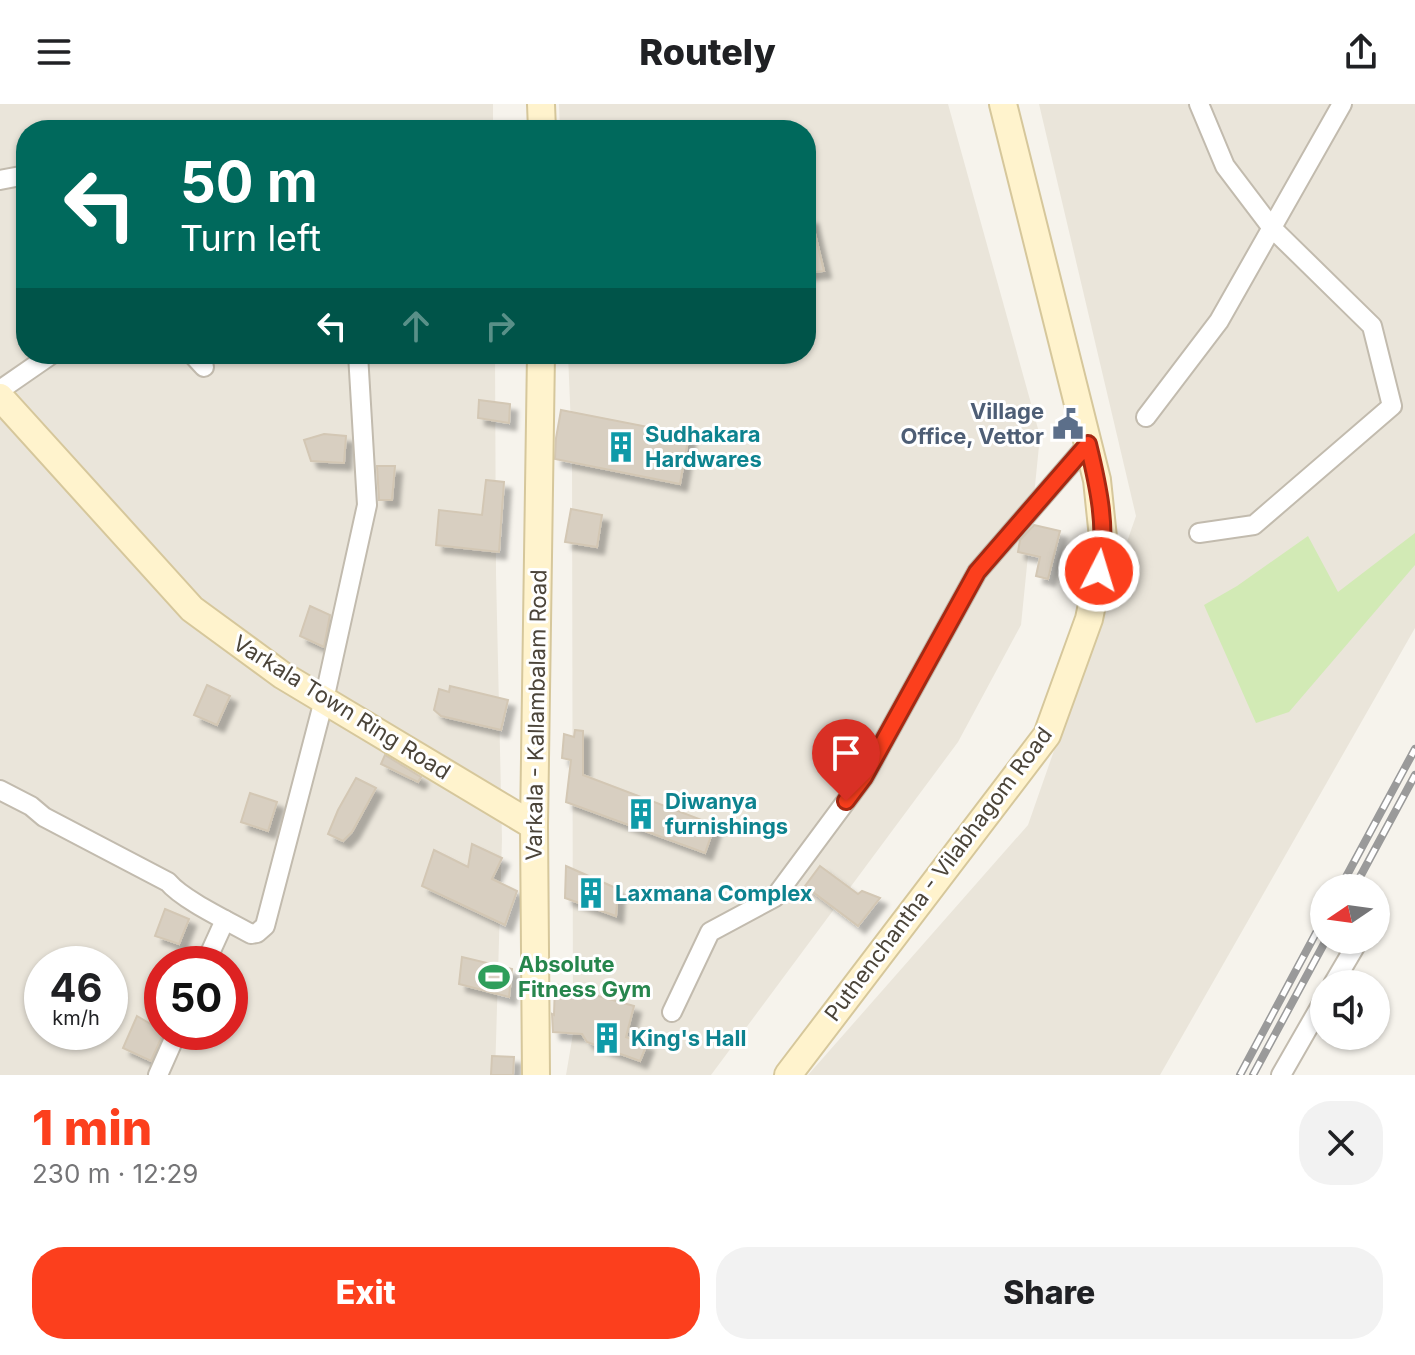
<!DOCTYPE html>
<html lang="en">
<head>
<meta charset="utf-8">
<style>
  :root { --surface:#fff; --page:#f2f2f2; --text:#202124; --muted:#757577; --accent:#fc3f1d }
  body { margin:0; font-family:Inter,sans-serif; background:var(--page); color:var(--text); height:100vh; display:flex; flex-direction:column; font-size:30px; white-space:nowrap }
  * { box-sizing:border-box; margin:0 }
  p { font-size:26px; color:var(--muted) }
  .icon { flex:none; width:44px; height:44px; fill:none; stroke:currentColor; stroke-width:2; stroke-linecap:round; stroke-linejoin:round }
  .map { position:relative; height:971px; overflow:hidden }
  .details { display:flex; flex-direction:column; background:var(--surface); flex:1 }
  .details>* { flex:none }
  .top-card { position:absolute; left:16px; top:16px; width:800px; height:244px; border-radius:32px; box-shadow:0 2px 6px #0004; background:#00695c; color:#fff; overflow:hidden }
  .needle { width:52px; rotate:257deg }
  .buttons { position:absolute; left:1310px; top:770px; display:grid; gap:16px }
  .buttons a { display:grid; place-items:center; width:80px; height:80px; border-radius:50%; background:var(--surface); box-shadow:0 2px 6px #0004; font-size:40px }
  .speed { position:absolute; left:24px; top:842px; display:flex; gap:16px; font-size:40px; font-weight:700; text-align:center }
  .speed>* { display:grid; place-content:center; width:104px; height:104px; border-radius:50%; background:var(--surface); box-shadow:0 2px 6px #0004; line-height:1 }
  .speed small { font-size:20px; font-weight:400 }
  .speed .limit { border:12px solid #d22; background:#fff; color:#111 }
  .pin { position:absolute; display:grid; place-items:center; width:68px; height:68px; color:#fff; margin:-82px -34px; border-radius:50% 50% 50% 0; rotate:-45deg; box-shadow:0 0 8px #0007 }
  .pin .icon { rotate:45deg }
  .me { position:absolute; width:88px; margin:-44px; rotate:5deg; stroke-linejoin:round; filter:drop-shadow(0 0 6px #0008) }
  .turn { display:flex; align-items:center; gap:28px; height:168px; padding:0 32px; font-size:36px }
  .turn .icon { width:104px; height:104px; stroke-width:2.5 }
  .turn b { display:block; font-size:56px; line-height:68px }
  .lanes { display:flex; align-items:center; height:76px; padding:0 32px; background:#0003; justify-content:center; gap:40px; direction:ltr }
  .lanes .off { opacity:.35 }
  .round { display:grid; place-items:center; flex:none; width:84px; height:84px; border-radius:32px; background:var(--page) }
  .summary { display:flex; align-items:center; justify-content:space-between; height:136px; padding:0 32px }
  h1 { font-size:48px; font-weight:800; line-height:60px; color:var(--accent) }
  .action { display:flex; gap:16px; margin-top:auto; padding:16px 32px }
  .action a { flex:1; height:92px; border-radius:32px; background:var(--accent); color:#fff; font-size:32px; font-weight:800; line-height:92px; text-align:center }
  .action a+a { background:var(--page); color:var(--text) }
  header { display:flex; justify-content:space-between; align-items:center; height:104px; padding:0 32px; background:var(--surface); font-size:36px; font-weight:800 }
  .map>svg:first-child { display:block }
</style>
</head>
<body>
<header><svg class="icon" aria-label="menu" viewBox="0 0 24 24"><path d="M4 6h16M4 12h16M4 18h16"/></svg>Routely<svg class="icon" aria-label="share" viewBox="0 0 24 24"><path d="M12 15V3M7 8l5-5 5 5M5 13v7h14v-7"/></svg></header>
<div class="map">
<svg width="1415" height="971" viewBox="0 0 1415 971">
  <defs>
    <filter id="shadow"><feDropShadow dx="7" dy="7" stdDeviation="2" flood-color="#0004"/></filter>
  </defs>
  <rect width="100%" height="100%" fill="#f6f3ec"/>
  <g fill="#eae5da" fill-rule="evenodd">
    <path d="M 0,0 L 493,0 L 493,26 L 26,26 L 26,250 L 495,250 L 496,470 L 502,735 L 495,971 L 0,971 ZM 42,860 L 110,860 L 110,928 L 42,928 ZM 162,860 L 230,860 L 230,928 L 162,928 Z"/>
    <polygon points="559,0 948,0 1040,332 1021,521 958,638 711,971 566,971 573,930 572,347 568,250 806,250 806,26 560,26"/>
    <polygon points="1039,0 1415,0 1415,524 1160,971 808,971 1028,721 1136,412"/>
  </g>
  <polygon fill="#d2eab5" points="1415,429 1415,461 1289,608 1256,619 1204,501 1237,482 1308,432 1338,488"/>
  <g fill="#d8cfc1" stroke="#d3c7b4" stroke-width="2" filter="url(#shadow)">
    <polygon points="811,113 824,167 806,169 806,114"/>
    <polygon points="479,296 510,300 509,319 478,314"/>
    <polygon points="561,306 689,331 680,380 555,355 556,334"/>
    <polygon points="324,330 346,332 344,359 311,357 304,336"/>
    <polygon points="377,362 395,362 392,396 379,396"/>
    <polygon points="486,376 504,378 499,448 436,441 439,406 482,411"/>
    <polygon points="571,405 602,411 597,443 565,438"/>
    <polygon points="1034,421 1060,427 1048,475 1036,472 1040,453 1018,448 1020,436"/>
    <polygon points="310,502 330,511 324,543 300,532"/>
    <polygon points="207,581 230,592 217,621 194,611"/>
    <polygon points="450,582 508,596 501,626 441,612 434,606 439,585 449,588"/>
    <polygon points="575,626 583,627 583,671 715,721 705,749 566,698 571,656 562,654 564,630 574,633"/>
    <polygon points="385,651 421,673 418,678 381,660"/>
    <polygon points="356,674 376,684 352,728 343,737 328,730 338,706"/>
    <polygon points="250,689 277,698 268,727 241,718"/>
    <polygon points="472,740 502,754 492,775 517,787 505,821 422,782 434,746 468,763"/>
    <polygon points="566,762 618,785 616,812 565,794"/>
    <polygon points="820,762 858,790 862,787 880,794 858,822 805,782"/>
    <polygon points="165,805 189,815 179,840 155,832"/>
    <polygon points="462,853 512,865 509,893 459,880"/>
    <polygon points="555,880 634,902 626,933 647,940 640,957 587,938 582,930 553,928 552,910 554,911"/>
    <polygon points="137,912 164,928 151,957 123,944"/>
    <polygon points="492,952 514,953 513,971 491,971"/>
  </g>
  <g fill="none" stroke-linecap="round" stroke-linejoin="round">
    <defs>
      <g id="street">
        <polyline points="1199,0 1225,62 1272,124 1372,222 1392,302 1254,421 1199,429"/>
        <polyline points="0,76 26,71"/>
        <polyline points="192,250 204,263"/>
        <polyline points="0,286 52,250"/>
        <polyline points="1146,313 1219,217 1342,0"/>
        <path d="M 0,686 L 31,702 L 44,713 L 168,778 C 183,796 230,818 251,830 L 257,829 L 265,822 L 324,596 L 367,401 L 358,250"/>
        <polyline points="205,860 225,816"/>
        <polyline points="1333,880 1356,841"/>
        <polyline points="672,908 710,828 775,793 864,673 977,468 1088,340"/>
        <polyline points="158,971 177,928"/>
        <polyline points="1281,971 1324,896"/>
      </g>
      <g id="secondary">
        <polyline points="541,0 542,26"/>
        <polyline points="0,293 192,505 282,571 534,722"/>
        <polyline points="536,971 534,722 541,250"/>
        <polyline points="788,971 1047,631 1089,515 1104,443 1097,376 1003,0"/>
      </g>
    </defs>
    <use href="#street" stroke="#c2bbae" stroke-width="22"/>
    <use href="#secondary" stroke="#d6c79b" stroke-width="30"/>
    <use href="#street" stroke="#fff" stroke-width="18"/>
    <use href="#secondary" stroke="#fff3cd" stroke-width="26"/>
    <defs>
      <g id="rail">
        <polyline points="1340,784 1415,645"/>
        <polyline points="1354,784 1415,671"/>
        <polyline points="1240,971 1324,814"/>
        <polyline points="1253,971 1326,836"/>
      </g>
    </defs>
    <use href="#rail" stroke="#9a9a9a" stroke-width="8"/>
    <use href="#rail" stroke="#fff" stroke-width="5" stroke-dasharray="15" stroke-linecap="butt"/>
  </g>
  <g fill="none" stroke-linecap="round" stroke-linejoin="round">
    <defs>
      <path id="route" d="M 846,697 L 864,673 L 977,468 L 1088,340 C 1098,381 1108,425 1099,467"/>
    </defs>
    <use href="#route" stroke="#a42913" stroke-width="20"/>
    <use href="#route" stroke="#fc3f1d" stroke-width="14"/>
  </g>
  <defs>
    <symbol id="civic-bare" viewBox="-9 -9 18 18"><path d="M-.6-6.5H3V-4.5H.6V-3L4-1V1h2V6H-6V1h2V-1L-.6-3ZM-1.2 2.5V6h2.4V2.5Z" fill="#5c6f8a" stroke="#fff" stroke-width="2.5" paint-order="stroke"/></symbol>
    <symbol id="building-bare" viewBox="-9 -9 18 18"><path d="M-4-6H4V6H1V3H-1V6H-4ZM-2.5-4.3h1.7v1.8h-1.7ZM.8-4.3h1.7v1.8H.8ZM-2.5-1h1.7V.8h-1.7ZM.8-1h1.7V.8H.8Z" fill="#0f9aa8" stroke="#fff" stroke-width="2.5" paint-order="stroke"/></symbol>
    <symbol id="stadium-bare" viewBox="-9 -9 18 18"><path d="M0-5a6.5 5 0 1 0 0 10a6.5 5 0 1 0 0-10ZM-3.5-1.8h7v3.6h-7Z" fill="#2e9e5b" stroke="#fff" stroke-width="2.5" paint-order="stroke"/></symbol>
  </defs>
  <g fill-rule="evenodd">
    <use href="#civic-bare" x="1046" y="298" width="44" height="44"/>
    <use href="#building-bare" x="599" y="321" width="44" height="44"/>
    <use href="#building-bare" x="619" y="688" width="44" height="44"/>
    <use href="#building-bare" x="569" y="767" width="44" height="44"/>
    <use href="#stadium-bare" x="472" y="851" width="44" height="44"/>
    <use href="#building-bare" x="585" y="912" width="44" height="44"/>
  </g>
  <g text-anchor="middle" stroke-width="6" stroke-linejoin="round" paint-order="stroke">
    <g font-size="22" font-weight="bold" fill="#4e5e75" stroke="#fff" text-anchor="end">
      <text x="1044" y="315">Village<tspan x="1044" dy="25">Office, Vettor</tspan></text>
    </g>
    <g font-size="22" font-weight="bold" fill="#0d838f" stroke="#fff" text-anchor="start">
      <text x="645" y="338">Sudhakara<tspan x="645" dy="25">Hardwares</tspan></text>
      <text x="665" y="705">Diwanya<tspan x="665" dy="25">furnishings</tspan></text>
      <text x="615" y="797">Laxmana Complex</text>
      <text x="631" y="942">King's Hall</text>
    </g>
    <g font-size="22" fill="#4b4439" stroke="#fff">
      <text transform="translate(342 603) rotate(32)" y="8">Varkala Town Ring Road</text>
      <text transform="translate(536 611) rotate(-89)" y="8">Varkala - Kallambalam Road</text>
      <text transform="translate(938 770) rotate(-53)" y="8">Puthenchantha - Vilabhagom Road</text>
    </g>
    <g font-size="22" font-weight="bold" fill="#27864d" stroke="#fff" text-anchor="start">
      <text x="518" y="868">Absolute<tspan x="518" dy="25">Fitness Gym</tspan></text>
    </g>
  </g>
</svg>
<div class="buttons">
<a><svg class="needle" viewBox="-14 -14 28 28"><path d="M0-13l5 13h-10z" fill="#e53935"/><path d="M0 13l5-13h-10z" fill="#757577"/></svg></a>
<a><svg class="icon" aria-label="sound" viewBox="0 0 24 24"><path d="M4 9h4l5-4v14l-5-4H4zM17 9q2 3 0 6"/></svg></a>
</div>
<div class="speed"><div>46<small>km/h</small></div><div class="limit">50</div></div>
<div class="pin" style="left:846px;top:697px;background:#d93025"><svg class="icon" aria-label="arrive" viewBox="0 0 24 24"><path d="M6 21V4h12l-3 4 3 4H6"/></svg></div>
<svg class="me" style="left:1099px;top:467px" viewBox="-20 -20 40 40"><circle r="17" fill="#fc3f1d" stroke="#fff" stroke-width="3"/><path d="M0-11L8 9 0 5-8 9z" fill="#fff"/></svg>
<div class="top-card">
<div class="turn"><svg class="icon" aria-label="left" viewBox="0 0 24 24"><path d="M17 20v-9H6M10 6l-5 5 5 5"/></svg><div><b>50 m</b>Turn left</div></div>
<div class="lanes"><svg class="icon" aria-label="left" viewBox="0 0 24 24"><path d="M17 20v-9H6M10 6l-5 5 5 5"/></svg><svg class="icon off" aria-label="ahead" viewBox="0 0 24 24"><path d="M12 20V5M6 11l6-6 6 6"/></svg><svg class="icon off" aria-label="right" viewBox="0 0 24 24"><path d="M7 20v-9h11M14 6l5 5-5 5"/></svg></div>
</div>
</div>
<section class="details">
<div class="summary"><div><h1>1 min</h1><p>230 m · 12:29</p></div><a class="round"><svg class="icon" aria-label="close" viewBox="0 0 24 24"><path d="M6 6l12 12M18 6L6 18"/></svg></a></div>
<div class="action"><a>Exit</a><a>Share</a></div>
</section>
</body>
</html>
